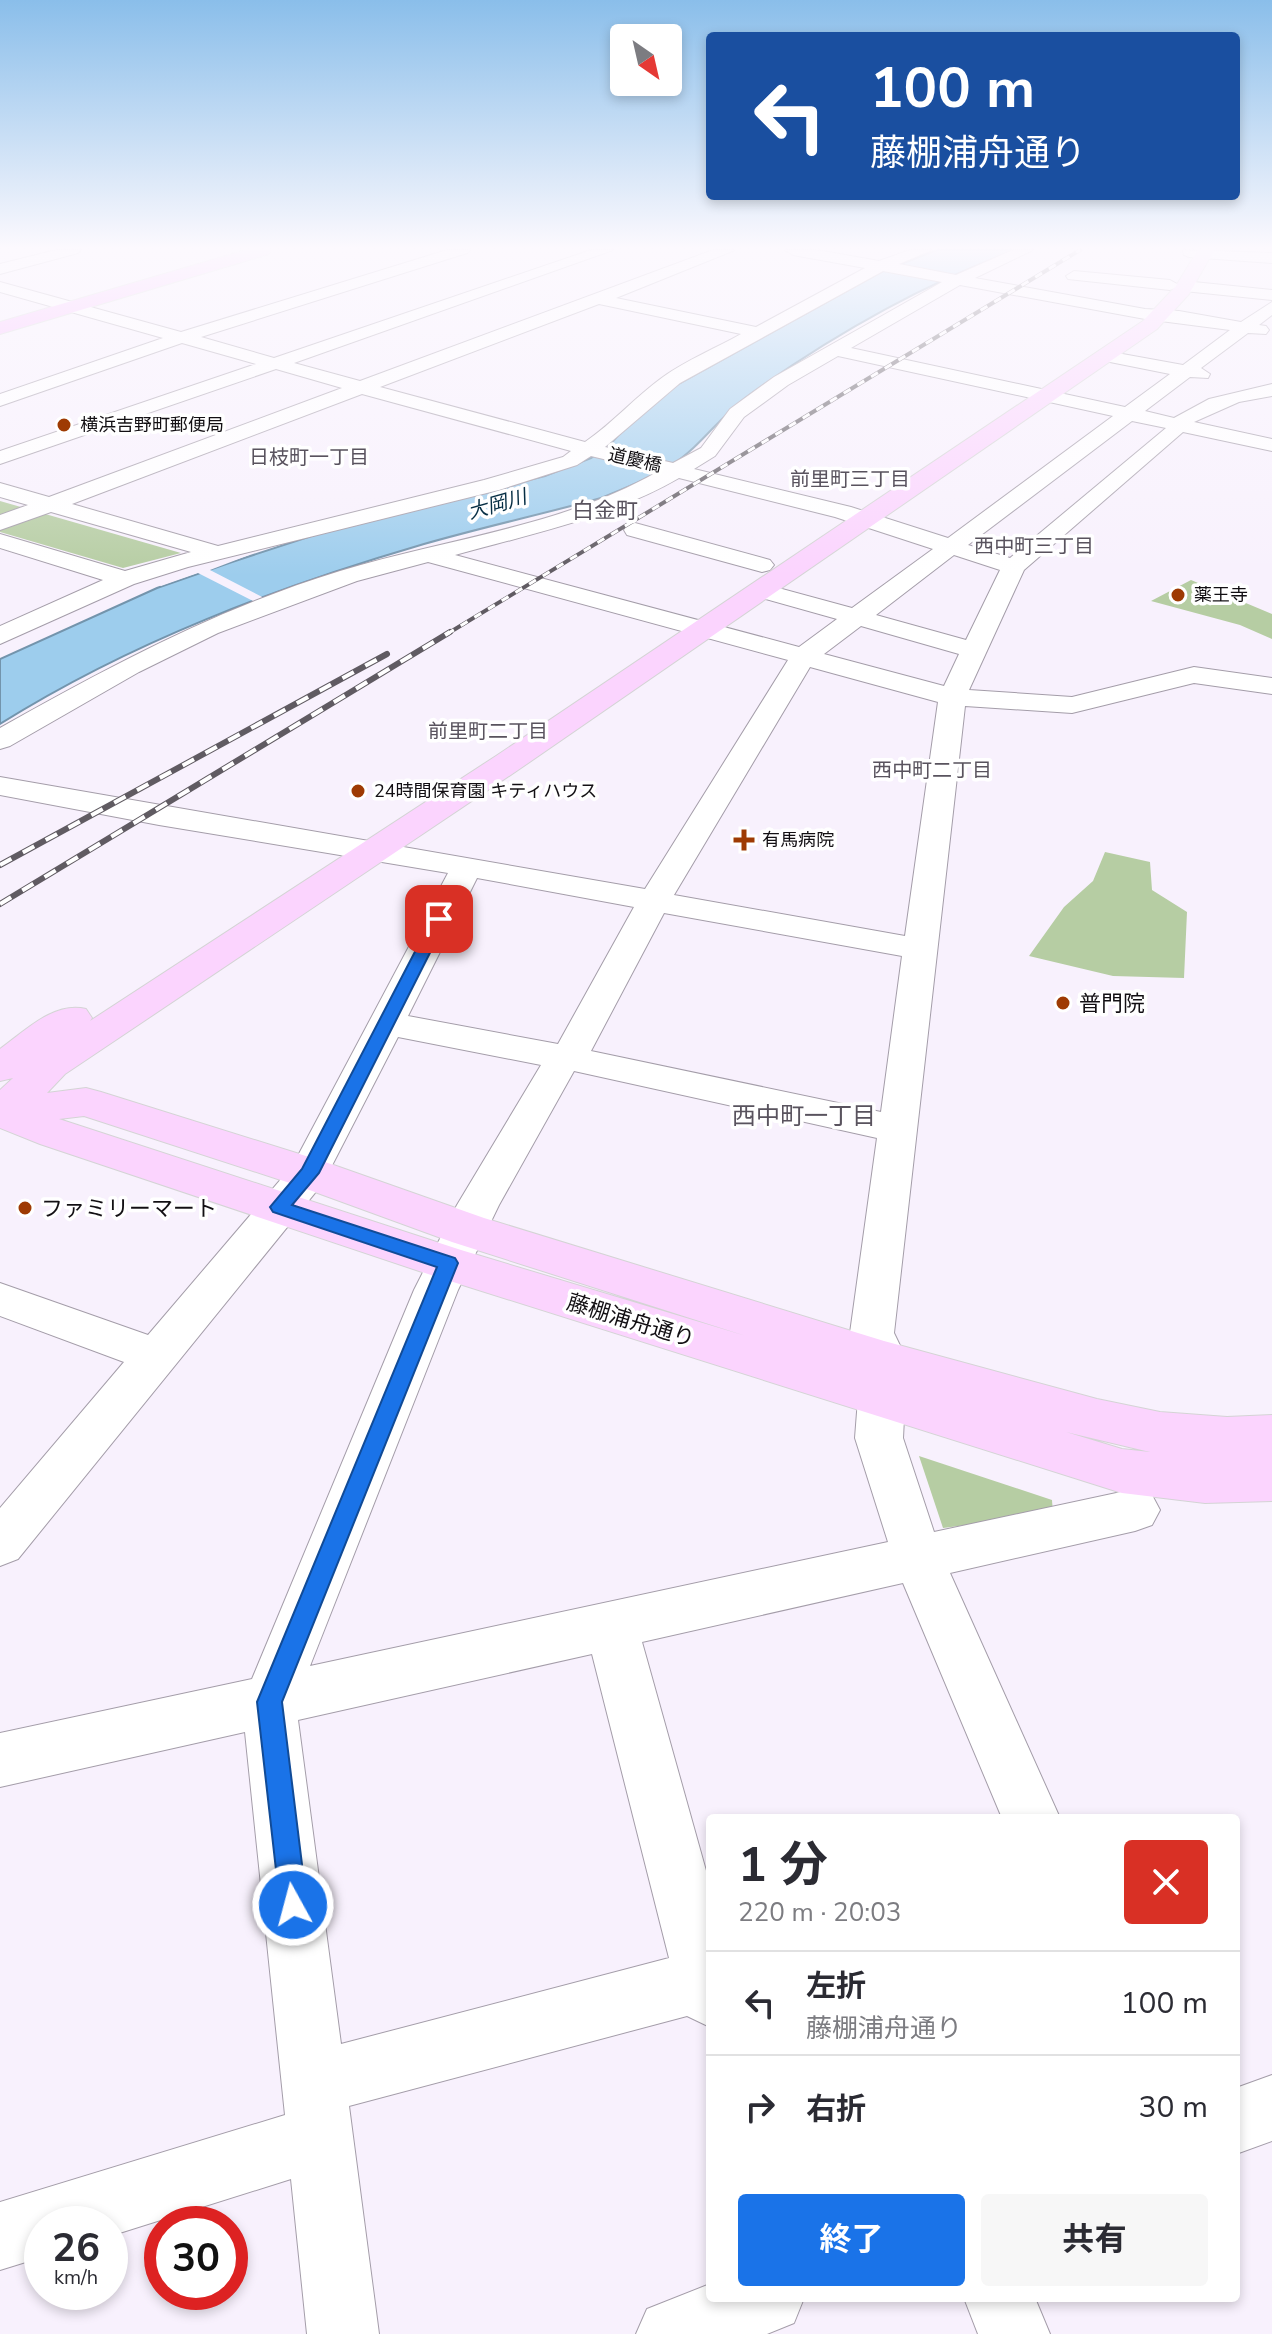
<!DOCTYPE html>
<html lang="ja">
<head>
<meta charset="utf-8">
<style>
  :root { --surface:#fff; --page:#f7f7f7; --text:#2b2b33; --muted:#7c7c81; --line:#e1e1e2; --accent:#1a73e8 }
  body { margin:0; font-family:"Nunito Sans","Noto Sans JP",sans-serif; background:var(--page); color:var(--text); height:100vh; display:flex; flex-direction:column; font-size:30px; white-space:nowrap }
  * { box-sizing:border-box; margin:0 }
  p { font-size:26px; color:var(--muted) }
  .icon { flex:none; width:44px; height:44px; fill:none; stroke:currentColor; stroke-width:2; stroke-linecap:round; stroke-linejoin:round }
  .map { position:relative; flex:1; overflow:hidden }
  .sheet { position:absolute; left:706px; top:1814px; width:534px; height:488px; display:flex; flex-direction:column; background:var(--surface); border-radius:8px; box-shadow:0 4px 12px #0003 }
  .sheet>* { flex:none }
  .top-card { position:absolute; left:706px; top:32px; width:534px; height:168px; border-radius:8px; box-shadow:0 4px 12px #0003; background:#1a4fa0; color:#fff; overflow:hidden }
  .needle { width:52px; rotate:146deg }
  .buttons { position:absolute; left:610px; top:24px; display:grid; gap:16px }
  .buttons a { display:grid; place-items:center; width:72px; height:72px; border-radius:8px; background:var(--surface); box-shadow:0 4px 12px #0003; font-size:40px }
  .speed { position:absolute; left:24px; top:2206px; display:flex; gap:16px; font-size:40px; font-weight:700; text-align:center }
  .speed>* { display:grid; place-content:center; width:104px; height:104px; border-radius:50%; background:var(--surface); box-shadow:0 4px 12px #0003; line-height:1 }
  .speed small { font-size:20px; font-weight:400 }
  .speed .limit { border:12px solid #d22; background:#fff; color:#111 }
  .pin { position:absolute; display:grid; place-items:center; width:68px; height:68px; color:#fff; margin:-34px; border-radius:16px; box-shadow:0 4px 12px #0006 }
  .me { position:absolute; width:88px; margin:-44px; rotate:353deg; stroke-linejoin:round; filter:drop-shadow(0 0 6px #0008) }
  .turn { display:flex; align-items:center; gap:28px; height:168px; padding:0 32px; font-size:36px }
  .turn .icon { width:104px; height:104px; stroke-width:2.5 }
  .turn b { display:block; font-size:56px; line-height:68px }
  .round { display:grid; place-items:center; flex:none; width:84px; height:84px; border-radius:8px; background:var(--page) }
  .overview { display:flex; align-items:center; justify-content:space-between; height:136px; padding:0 32px }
  h1 { font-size:48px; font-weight:700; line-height:60px }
  .primary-button { display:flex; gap:16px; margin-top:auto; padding:16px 32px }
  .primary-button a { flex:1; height:92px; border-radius:8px; background:var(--accent); color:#fff; font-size:32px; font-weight:700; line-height:92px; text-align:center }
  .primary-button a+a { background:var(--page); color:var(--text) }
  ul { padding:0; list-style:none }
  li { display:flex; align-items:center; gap:24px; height:104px; padding:0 32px; border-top:2px solid var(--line) }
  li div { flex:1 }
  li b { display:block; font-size:30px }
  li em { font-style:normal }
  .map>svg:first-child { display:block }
</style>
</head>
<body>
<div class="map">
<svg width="1272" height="2334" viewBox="0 0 1272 2334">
  <rect width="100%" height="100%" fill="#f8f1fd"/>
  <g fill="#b6cda3">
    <polygon points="0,501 181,553 123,568 0,532"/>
    <polygon points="1191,580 1272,614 1272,639 1240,625 1151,601"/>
    <polygon points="1105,852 1150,862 1152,890 1187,912 1184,978 1113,976 1029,956 1064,907 1093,881"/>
    <polygon points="919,1456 1052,1500 1053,1514 943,1528"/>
  </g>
  <path fill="#9dcded" stroke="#7394ac" stroke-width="2" d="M 937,250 L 1016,250 C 920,285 833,335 749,395 C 721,415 700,447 673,464 C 651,478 625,488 601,498 C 543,514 483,527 424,544 C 277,587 131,642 0,724 L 0,659 L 157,588 L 232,562 L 336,528 L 545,476 L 591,458 L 609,446 L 628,424 L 673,387 L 883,271 Z"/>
  <polygon fill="#f8f1fd" points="245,553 249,555 210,570 266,599 255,602 198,573 161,586 157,584"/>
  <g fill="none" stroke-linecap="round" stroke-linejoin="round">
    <defs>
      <g id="minor">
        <polygon points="56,250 81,250 78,253 0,274 0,264"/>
        <path d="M 447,250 L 470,250 L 467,253 L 201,337 L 274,358 L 591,250 L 613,250 L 294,363 L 360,381 L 713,250 L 735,250 L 616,298 L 756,327 L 865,268 L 793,255 L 785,250 L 817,250 L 879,261 L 910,250 L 932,250 L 899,264 L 956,275 L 1013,250 L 1033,250 L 975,278 L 1145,309 L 1179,311 L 1241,322 L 1272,302 L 1272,315 L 1259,325 L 1266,326 L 1269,330 L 1266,334 L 1248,333 L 1201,368 L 1210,374 L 1208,378 L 1190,377 L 1145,411 L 1174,418 L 1209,399 L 1272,384 L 1272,396 L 1239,402 L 1194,422 L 1272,439 L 1272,451 L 1183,432 L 1024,570 L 969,690 L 1072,697 L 1194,667 L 1272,678 L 1272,694 L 1194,683 L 1072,713 L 965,706 L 894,1333 L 907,1360 L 903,1438 L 934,1532 L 1135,1489 L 1152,1495 L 1160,1510 L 1152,1525 L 1135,1531 L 950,1573 L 1060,1818 L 1002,1818 L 903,1583 L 642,1642 L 710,1885 L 710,2027 L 687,2016 L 349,2106 L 379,2334 L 307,2334 L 291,2179 L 110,2236 L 110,2224 L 42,2224 L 42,2257 L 0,2270 L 0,2202 L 285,2115 L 245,1732 L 0,1787 L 0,1733 L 252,1679 L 414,1290 L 457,1205 L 541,1065 L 398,1037 L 323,1183 L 18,1559 L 0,1566 L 0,1508 L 124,1362 L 0,1316 L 0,1283 L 148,1335 L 293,1165 L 448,873 L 159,825 L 0,795 L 0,777 L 645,889 L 788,660 L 428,562 L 357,581 L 218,633 L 139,672 L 10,746 L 0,749 L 0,728 C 110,666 219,608 340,571 C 444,539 561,527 657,472 L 591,456 L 577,465 L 499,490 L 188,567 L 134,584 L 0,644 L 0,626 L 103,580 L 0,548 L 0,534 L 125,571 L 191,552 L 51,512 L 0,530 L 0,515 L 28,505 L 0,497 L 0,483 L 49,497 L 342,388 L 276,369 L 0,464 L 0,451 L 256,364 L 182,343 L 0,406 L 0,394 L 163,338 L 0,292 L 0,282 L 181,332 ZM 883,271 L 942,282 L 774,377 L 730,409 L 701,448 L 673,463 L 605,447 L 680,383 ZM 960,285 L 1145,319 L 1230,330 L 1183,365 L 1106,351 L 1100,352 L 1097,356 L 1100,360 L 1170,374 L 1125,407 L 851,348 ZM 599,304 L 741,334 C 716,348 687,360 663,377 C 635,397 613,423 585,442 L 380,387 ZM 838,356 L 1113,416 L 948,538 L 851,507 L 694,469 L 715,456 L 744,417 L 788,385 ZM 362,394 L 571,451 L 563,457 L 484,480 L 218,546 L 72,504 ZM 1132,421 L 1166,428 L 1010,558 L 968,545 ZM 679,478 L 835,517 L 933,549 L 852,608 L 760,583 L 751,585 L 748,590 L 751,595 L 837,619 L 799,647 L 455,555 C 531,534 610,518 679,478 ZM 954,555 L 1000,570 L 966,640 L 876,615 ZM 861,626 L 959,654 L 944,686 L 824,654 ZM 810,667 L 938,702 L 905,936 L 674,895 ZM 477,878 L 634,907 L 558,1044 L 408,1016 ZM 664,913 L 902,956 L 881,1112 L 591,1051 ZM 574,1071 L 877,1138 L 850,1333 L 861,1360 L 855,1438 L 888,1542 L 310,1666 L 458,1290 L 499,1205 ZM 592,1654 L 669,1958 L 341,2044 L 298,1720 Z"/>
        <polygon points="1183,250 1272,253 1272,263 1189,257 1184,255"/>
        <polygon points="1074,271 1170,280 1177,284 1184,281 1272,290 1272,300 1184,291 1177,287 1170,290 1068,279 1066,276"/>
        <polygon points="635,523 770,560 774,565 770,570 762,572 627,535 624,530 627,525"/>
        <polygon points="1272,2075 1272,2141 1236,2154 1236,2088"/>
        <polygon points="710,2284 710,2298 804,2298 794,2323 767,2334 636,2334 647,2309"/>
        <polygon points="964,2298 1035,2298 1050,2334 978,2334"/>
      </g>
      <path id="major" d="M 1198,250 L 1214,250 L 1189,294 L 1157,329 L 518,770 L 65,1074 L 47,1093 L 86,1088 L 101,1092 L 325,1162 L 484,1218 L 884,1341 L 1097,1399 L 1160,1412 L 1227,1417 L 1272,1415 L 1272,1501 L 1205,1503 L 1122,1493 L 431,1275 L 40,1144 L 0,1128 L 0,1090 L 13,1078 L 0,1081 L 0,1049 C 25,1031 54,1001 86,1009 L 92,1018 L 90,1021 L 496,756 L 1143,321 L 1176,286 ZM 84,1116 L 293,1184 L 452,1242 L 746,1336 L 461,1250 L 59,1119 ZM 1066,1432 L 1150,1452 L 1122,1449 Z"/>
      <polygon id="highway" points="246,250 271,250 269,254 0,334 0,322"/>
    </defs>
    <use href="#minor" stroke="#a49da9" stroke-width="2"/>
    <use href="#major" stroke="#d4d4d5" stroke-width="2"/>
    <use href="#highway" stroke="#d4d4d5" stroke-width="2"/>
    <use href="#minor" fill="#fff" fill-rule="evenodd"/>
    <use href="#major" fill="#fbd4fe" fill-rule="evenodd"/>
    <use href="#highway" fill="#f9b8fe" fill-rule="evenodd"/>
    <defs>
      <polyline id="rail-far1" points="447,634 1080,250"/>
      <g id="rail">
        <polyline points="0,865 387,654"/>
        <polyline points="0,904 450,632"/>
      </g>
    </defs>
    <use href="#rail-far1" stroke="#605b62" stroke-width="4"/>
    <use href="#rail" stroke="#605b62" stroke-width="6"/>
    <use href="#rail-far1" stroke="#fff" stroke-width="3" stroke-dasharray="8" stroke-linecap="butt"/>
    <use href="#rail" stroke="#fff" stroke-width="4" stroke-dasharray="13" stroke-linecap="butt"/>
  </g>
  <linearGradient id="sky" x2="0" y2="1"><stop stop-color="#8abeea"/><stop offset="0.43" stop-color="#fcf9fe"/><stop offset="1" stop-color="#fcf9fe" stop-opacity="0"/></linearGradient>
  <rect width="1272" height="576" fill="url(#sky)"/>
  <polygon fill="#1a73e8" stroke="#114b97" stroke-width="2" points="439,914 447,919 319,1173 292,1205 455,1258 458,1263 282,1702 307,1905 303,1915 293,1919 284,1915 280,1905 257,1702 437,1267 273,1212 270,1207 302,1169 432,919"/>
  <g fill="#9e3a03" stroke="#fff" stroke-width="3">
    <circle cx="64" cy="425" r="8"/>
    <circle cx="1178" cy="595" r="8"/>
    <circle cx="358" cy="791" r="8"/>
    <path d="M740 828h8v8h8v8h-8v8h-8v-8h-8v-8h8z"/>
    <circle cx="1063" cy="1003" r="8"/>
    <circle cx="25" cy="1208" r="8"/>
  </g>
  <g text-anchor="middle" stroke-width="7" stroke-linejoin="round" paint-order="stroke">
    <g font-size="18" fill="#120f13" stroke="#fff" text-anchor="start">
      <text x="80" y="431">横浜吉野町郵便局</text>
      <text x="1194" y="601">薬王寺</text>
      <text x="374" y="797">24時間保育園 キティハウス</text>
      <text x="762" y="846">有馬病院</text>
    </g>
    <g font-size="18" fill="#120f13" stroke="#fff">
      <text transform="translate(635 460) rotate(13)" y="6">道慶橋</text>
    </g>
    <g font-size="20" fill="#59535e" stroke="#fff">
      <text x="309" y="464">日枝町一丁目</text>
      <text x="850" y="486">前里町三丁目</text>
      <text x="1034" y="553">西中町三丁目</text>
      <text x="488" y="738">前里町二丁目</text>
      <text x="932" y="777">西中町二丁目</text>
    </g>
    <g font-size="20" font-style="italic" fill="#062e44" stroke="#fff">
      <text transform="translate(497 504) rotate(-16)" y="7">大岡川</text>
    </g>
    <g font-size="22" fill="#59535e" stroke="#fff">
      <text x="605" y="518">白金町</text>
    </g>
    <g font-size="22" fill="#120f13" stroke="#fff" text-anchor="start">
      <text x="1079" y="1011">普門院</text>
      <text x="41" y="1216">ファミリーマート</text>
    </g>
    <g font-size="22" fill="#120f13" stroke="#fff">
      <text transform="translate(631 1320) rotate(17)" y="8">藤棚浦舟通り</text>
    </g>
    <g font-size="24" fill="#59535e" stroke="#fff">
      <text x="804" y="1124">西中町一丁目</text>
    </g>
  </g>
</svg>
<div class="buttons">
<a><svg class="needle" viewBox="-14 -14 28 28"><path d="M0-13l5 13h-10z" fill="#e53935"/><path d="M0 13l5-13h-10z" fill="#7c7c81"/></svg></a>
</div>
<div class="speed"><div>26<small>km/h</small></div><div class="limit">30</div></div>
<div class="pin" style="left:439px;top:919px;background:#d93025"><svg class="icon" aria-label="arrive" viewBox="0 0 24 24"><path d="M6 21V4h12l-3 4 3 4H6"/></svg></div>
<svg class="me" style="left:293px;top:1905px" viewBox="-20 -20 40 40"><circle r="17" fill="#1a73e8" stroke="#fff" stroke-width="3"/><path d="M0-11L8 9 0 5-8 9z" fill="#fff"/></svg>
<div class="top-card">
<div class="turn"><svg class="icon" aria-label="left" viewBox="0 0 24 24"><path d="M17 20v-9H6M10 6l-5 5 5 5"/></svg><div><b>100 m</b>藤棚浦舟通り</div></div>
</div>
<section class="sheet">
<div class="overview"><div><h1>1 分</h1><p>220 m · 20:03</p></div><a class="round" style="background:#d93025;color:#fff"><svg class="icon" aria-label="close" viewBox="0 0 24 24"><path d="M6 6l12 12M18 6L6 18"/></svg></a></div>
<ul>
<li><svg class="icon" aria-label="left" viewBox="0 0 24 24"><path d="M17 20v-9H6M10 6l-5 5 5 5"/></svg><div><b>左折</b><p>藤棚浦舟通り</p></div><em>100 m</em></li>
<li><svg class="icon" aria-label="right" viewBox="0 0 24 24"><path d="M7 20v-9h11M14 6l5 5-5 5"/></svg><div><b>右折</b></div><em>30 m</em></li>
</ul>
<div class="primary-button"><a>終了</a><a>共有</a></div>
</section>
</div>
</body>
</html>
